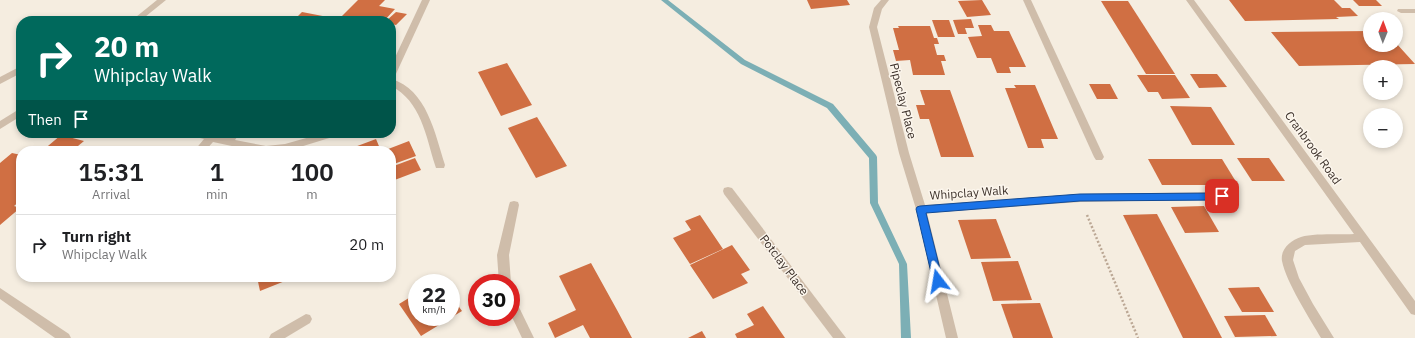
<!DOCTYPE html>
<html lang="en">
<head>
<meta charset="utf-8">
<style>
  :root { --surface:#fff; --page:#f2f2f2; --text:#202124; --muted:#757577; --line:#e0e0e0 }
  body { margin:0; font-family:"IBM Plex Sans",sans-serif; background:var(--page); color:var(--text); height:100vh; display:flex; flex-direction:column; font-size:15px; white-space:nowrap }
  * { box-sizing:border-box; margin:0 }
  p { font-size:13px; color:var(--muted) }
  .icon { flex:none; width:22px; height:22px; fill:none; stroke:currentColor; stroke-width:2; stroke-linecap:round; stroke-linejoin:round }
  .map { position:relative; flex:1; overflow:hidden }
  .side { position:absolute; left:16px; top:146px; width:380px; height:136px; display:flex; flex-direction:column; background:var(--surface); border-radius:16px; box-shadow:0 2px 6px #0003 }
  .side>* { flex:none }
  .top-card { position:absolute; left:16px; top:16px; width:380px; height:122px; border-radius:16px; box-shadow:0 2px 6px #0003; background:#00695c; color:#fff; overflow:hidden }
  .needle { width:26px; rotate:1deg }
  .controls { position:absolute; left:1363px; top:12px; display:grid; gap:8px }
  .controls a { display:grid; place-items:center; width:40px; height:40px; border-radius:50%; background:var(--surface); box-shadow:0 2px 6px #0003; font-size:20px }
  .speed { position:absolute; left:408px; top:274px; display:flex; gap:8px; font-size:20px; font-weight:700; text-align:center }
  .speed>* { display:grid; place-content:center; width:52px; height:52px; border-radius:50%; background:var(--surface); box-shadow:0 2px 6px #0003; line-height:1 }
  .speed small { font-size:10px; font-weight:400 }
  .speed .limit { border:6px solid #d22; background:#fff; color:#111 }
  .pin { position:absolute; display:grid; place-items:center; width:34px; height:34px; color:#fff; margin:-17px; border-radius:8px; box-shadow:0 2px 6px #0006 }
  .me { position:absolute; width:44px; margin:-22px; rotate:346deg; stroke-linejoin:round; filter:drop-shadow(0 0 3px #0008) }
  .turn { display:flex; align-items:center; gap:14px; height:84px; padding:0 12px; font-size:18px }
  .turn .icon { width:52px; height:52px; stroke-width:2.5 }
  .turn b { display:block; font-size:28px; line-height:34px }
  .then { display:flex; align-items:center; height:38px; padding:0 12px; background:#0003; gap:8px; font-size:15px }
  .eta { display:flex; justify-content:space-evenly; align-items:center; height:68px; text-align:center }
  .eta b { font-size:24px; font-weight:600; line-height:28px }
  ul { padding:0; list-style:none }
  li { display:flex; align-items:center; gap:12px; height:60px; padding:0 12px; border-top:1px solid var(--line) }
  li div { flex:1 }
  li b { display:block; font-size:15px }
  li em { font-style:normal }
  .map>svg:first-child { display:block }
</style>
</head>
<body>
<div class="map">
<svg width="1415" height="338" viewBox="0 0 1415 338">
  <rect width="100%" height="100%" fill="#f5ede0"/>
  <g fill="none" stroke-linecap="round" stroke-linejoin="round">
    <polygon fill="#7cafb5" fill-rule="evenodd" points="661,0 668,0 745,60 833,104 876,155 877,157 878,203 907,264 911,338 901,338 899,264 870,203 869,158 827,108 741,64"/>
  </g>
  <g fill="#d06f43">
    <polygon points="358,0 385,0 379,6 395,9 384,21 369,19 367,21 337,21"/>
    <polygon points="807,0 847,0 850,5 811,9"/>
    <polygon points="982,0 991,15 967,17 958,1"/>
    <polygon points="1229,0 1334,0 1342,8 1350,8 1358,16 1336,17 1339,19 1245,21"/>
    <polygon points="1353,0 1376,0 1382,6 1359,6"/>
    <polygon points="1101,1 1128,1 1175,74 1146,74"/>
    <polygon points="302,12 333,18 330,21 294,20"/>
    <polygon points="396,12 407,14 396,25 391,24 391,21 386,21"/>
    <polygon points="971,19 974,28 965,28 967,34 958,34 953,20"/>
    <polygon points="932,20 949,20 955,37 938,37"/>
    <polygon points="978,25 991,25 994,31 1009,31 1026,67 1009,67 1011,73 997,73 991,58 977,58 968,37 982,36"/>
    <polygon points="898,26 930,26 934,38 937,38 939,44 934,44 937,55 944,55 946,61 941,61 945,75 913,75 910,60 896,61 893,50 899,50 893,28 899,28"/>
    <polygon points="1370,31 1370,45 1396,45 1396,43 1415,64 1299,66 1271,32"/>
    <polygon points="507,63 532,105 501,116 478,72"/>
    <polygon points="1190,74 1217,74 1227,87 1199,88"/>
    <polygon points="1137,75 1175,75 1190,98 1162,99 1158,92 1148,92"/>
    <polygon points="1089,84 1110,84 1118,99 1097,99"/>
    <polygon points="1014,85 1035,85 1058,139 1041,139 1044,148 1028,148 1005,88 1016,88"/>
    <polygon points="920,90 950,90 974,157 941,157 929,119 920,119 916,105 925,105"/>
    <polygon points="1170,106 1211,107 1235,145 1192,145"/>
    <polygon points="537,117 567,166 536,178 508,128"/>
    <polygon points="61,135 84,141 72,151 42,151"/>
    <polygon points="376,139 381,151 344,151"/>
    <polygon points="409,141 416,156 391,165 391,151 383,151"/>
    <polygon points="12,153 21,155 21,200 14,206 20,208 0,225 0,163"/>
    <polygon points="415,158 421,170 392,181 391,167"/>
    <polygon points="1237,158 1269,158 1285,181 1252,181"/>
    <polygon points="1148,159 1222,159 1238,185 1162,185"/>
    <polygon points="1204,206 1219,232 1185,233 1171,207"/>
    <polygon points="1157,214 1209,313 1222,338 1183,338 1123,215"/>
    <polygon points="700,215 723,249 690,264 673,238 691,230 685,221"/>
    <polygon points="996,219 1011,258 971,259 958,220"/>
    <polygon points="732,245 750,270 741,274 748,283 713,299 690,265"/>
    <polygon points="1018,261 1032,300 993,301 981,262"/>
    <polygon points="591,263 617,310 632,338 590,338 583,325 555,338 548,323 576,310 559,276"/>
    <polygon points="257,277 295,277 260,291"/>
    <polygon points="1259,287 1274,312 1242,312 1228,288"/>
    <polygon points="417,293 417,317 451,317 451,296 462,311 421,336 399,304"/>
    <polygon points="1040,303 1053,338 1013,338 1001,304"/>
    <polygon points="763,306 785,338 737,338 735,334 754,325 747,314"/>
    <polygon points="1265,315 1277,336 1235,337 1224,316"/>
    <polygon points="702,331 706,338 688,338"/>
  </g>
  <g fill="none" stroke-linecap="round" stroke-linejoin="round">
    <polyline stroke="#bba794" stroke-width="2.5" stroke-dasharray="2 2" stroke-linecap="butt" points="1087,215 1138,338"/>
    <g fill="#cfbdaa" fill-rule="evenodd">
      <polygon points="157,0 166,0 140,21 131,21"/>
      <polygon points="422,0 430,0 395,76 391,79 391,66"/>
      <polygon points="881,0 889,0 882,9 877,27 909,153 925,205 1080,194 1222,192 1226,193 1227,196 1226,199 1080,202 927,213 958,338 946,338 916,209 899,153 869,27 874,8"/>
      <polygon points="1023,0 1031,0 1104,157 1102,160 1096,160 1094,157"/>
      <path d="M 1186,0 L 1194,0 L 1415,301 L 1415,315 L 1411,314 L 1360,242 L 1305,245 L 1295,251 L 1293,260 L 1299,278 L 1313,304 L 1334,338 L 1321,338 C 1310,319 1286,282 1282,261 C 1280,249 1291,240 1301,237 C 1314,233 1339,235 1354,234 Z"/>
      <polygon points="1398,9 1415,9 1415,13 1401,13 1397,11"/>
      <polygon points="21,66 21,73 0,84 0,77"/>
      <path d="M 391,79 C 427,89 435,134 445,165 L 444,168 L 436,168 L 435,165 C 426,136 421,101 391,86 Z"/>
      <polygon points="21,108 21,116 0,129 0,121"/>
      <polygon points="186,133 206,133 226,137 230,133 240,133 235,140 266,146 285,144 324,133 341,133 339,135 287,151 255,151 213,142 205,151 194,151 204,139 188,135"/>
      <polygon points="728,187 732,188 846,338 833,338 724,194 723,191 724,188"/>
      <polygon points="514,201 518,202 519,205 509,255 511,283 499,283 497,255 509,205 510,202"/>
      <polygon points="0,288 69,334 71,338 55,338 0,299"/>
      <polygon points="511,298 515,299 534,338 522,338 511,315"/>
      <polygon points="306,314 310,315 312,319 310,323 285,338 269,338 271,334"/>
    </g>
  </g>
  <polygon fill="#1a73e8" stroke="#114b97" points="1222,193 1227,196 1222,200 1080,201 926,213 943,281 942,284 938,285 934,284 933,281 916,209 917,207 920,206 1080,194"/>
  <g text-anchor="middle" stroke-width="3" stroke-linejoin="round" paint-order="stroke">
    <g font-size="12" fill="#3c312a" stroke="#fcf6ed">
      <text transform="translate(903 101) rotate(76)" y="4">Pipeclay Place</text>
      <text transform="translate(1313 148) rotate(54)" y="4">Cranbrook Road</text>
      <text transform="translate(969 193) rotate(-4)" y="4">Whipclay Walk</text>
      <text transform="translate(784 265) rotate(53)" y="4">Potclay Place</text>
    </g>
  </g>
</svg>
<div class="controls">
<a><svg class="needle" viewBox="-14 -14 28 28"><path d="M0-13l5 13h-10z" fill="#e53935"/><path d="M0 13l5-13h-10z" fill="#757577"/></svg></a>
<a>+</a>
<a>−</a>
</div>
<div class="speed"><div>22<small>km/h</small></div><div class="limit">30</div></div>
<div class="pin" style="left:1222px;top:196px;background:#d93025"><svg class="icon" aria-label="arrive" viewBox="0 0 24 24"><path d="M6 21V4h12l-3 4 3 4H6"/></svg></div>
<svg class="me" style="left:938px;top:281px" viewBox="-20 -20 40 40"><path d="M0-17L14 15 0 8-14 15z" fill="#1a73e8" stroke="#fff" stroke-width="4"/></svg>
<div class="top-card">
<div class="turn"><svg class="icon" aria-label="right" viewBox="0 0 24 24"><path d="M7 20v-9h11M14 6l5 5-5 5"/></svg><div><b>20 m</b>Whipclay Walk</div></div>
<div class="then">Then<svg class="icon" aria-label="arrive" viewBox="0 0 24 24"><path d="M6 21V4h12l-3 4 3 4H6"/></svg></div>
</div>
<section class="side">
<div class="eta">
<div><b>15:31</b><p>Arrival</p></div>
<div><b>1</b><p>min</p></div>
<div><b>100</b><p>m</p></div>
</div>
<ul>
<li><svg class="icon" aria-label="right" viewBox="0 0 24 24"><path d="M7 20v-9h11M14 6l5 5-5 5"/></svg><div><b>Turn right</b><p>Whipclay Walk</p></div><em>20 m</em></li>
</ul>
</section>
</div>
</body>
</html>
